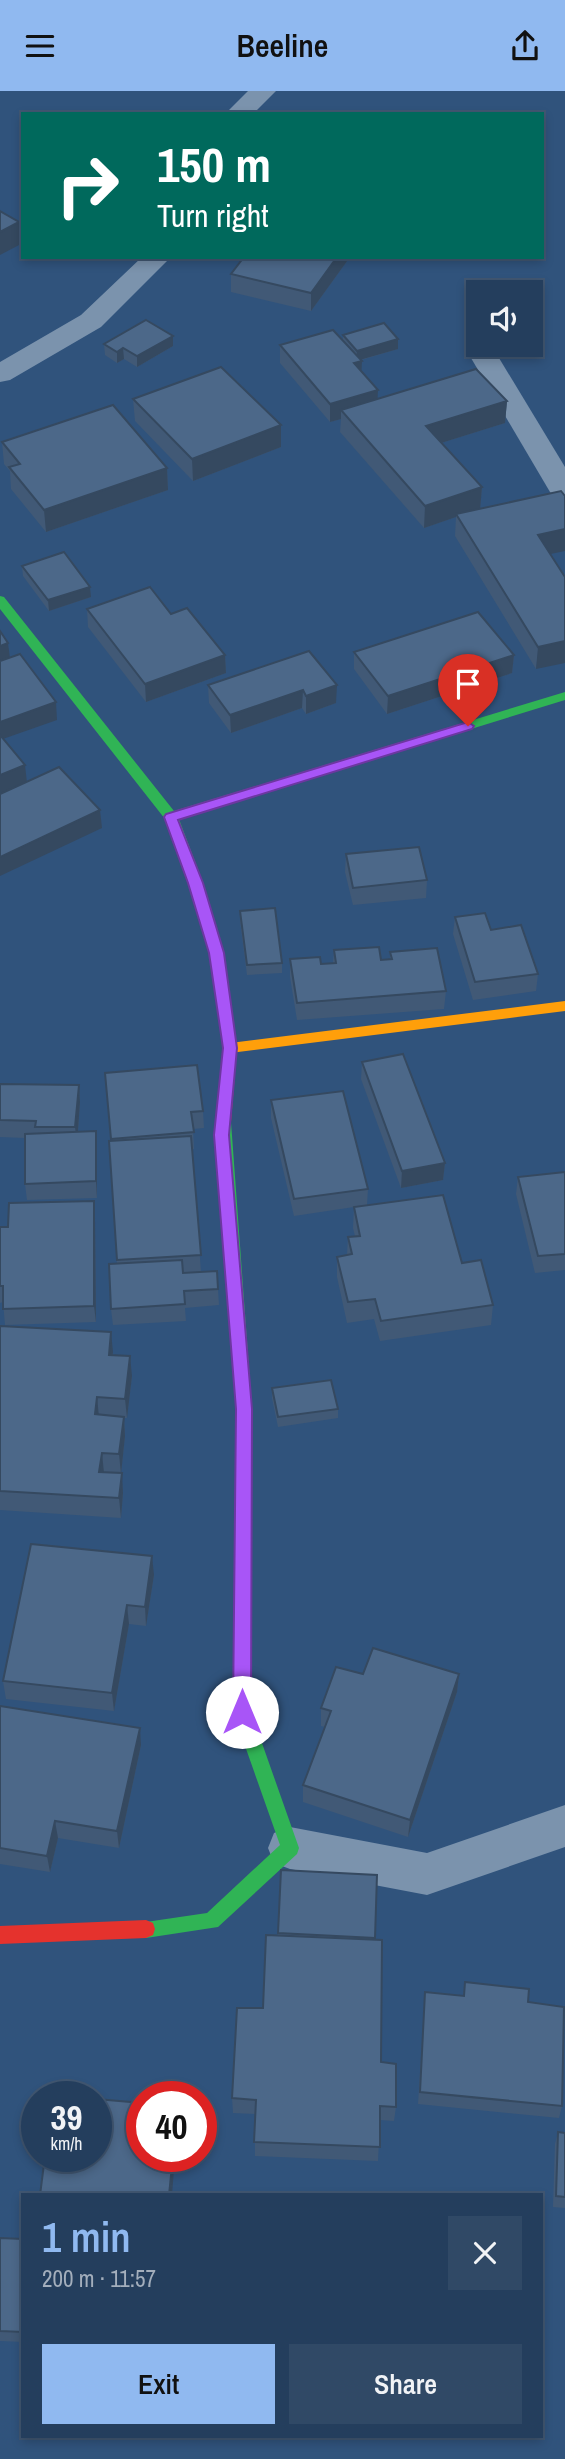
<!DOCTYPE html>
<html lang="en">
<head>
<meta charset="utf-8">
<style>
  :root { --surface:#243e5d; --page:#304966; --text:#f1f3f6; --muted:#a3aebc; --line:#415772; --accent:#90b9f0 }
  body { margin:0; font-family:"Archivo Narrow",sans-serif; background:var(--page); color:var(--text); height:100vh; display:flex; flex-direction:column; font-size:26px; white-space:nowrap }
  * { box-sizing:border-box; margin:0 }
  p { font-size:23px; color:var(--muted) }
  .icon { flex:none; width:38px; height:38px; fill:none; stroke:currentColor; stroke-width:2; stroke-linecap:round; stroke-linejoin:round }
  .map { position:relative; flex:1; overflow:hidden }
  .sheet { position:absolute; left:21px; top:2102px; width:522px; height:245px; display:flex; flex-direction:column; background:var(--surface); border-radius:0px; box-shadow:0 4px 10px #0003,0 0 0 2px var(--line) }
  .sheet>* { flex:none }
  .hud { position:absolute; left:21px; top:21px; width:523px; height:147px; border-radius:0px; box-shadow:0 4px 10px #0003,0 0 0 2px var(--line); background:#00695c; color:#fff; overflow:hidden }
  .buttons { position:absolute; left:466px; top:189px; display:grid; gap:14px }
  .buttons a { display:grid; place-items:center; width:77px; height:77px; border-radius:0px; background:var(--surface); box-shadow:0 4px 10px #0003,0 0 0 2px var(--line); font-size:35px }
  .speed { position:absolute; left:21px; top:1990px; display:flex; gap:14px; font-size:35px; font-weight:700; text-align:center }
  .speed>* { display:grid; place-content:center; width:91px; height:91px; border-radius:50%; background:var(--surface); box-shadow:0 4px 10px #0003,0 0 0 2px var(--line); line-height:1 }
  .speed small { font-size:18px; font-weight:400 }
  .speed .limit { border:10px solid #d22; background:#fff; color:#111 }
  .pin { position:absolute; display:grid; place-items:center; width:60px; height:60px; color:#fff; margin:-72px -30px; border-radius:50% 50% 50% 0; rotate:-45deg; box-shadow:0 0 7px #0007 }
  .pin .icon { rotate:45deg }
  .me { position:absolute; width:77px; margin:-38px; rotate:0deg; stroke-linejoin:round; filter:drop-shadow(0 0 5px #0008) }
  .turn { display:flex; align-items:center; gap:24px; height:147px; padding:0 21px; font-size:32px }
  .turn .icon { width:91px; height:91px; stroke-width:2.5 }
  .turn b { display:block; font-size:49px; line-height:60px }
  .round { display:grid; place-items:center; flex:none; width:74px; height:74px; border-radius:0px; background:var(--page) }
  .summary { display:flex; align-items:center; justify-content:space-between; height:119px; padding:0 21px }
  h1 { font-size:42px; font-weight:600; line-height:52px; color:var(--accent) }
  .button { display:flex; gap:14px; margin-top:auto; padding:14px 21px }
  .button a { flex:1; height:80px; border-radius:0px; background:var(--accent); color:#111; font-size:28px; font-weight:600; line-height:80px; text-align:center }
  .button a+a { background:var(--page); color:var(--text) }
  header { display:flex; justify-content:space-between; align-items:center; height:91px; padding:0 21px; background:var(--accent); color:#111; font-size:32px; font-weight:600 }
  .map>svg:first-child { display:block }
</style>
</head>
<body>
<header><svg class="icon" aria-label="menu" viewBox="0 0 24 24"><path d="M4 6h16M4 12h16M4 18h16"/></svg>Beeline<svg class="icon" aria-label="share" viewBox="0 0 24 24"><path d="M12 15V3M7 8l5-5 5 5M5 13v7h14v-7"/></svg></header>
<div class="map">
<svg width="565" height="2368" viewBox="0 0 565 2368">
  <rect width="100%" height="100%" fill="#30537c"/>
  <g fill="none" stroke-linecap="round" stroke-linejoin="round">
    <g fill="#7b93ad" fill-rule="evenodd">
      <polygon points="248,0 276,0 253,23 225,23"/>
      <polygon points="142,166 171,166 101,236 10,289 0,291 0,271 81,224"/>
      <polygon points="485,259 495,261 499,267 565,376 565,410 555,407 550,401 471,267 475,261"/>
      <polygon points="565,1714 565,1756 427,1804 290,1778 274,1772 268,1757 274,1742 290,1736 427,1762"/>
    </g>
    <g fill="#30b455" fill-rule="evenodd">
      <polygon points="0,505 4,506 174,720 565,601 565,609 179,728 203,792 224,865 217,870 210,865 189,792 165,728 0,518"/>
      <polygon points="223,1025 231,1031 252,1318 251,1621 299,1757 297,1763 218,1836 146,1847 139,1844 137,1838 139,1832 207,1822 280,1754 233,1621 236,1318 215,1031"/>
    </g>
    <polygon fill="#ff9f0a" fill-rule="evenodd" points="565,910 565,920 230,962 223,957 230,952"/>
    <g fill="#e5322d" fill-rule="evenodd">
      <polygon points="217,860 224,865 237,957 231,1031 223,1037 215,1031 223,957 210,865"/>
      <polygon points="146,1829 153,1832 155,1838 153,1844 146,1847 0,1853 0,1835"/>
    </g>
  </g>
  <g fill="#415976">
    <polygon points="244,166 350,166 311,220 231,201 231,183"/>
    <polygon points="343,244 398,248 398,258 361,269 361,280 378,308 507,310 505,332 441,352 482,396 480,417 550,463 536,578 455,445 456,426 424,437 340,341 341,328 330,331 280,272 280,254 343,250"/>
    <polygon points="104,253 173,255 137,276 124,268 117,272 105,264"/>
    <polygon points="133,308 281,356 193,390 135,330"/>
    <polygon points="2,351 167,377 168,399 46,441 11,398 10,380 4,373"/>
    <polygon points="22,475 91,506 49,520 23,485"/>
    <polygon points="87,518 171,523 225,564 226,582 146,611 88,536"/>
    <polygon points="309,560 336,612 306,623 302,617 231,642 209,612 208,594"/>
    <polygon points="354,561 514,564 512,582 387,623 354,578"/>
    <polygon points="346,763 427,789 426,807 353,814 345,781"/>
    <polygon points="240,820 282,872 282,882 247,884 240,830"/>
    <polygon points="455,826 491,839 538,883 536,900 473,909 453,843"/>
    <polygon points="334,859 381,869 390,868 390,861 446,900 444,918 297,929 290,886 290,868 321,873 333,872"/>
    <polygon points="362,971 445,1072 443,1089 401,1097 361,988"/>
    <polygon points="105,982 203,1020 204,1037 193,1038 194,1058 192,1058 201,1181 183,1182 218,1198 219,1214 185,1217 186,1230 113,1234 111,1218 117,1173 109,1050 111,1050"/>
    <polygon points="0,993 79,994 80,1011 78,1041 97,1058 97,1107 27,1109 25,1093 25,1047 0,1046"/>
    <polygon points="271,1009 368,1098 367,1114 462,1172 493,1214 491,1234 380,1250 374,1228 347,1232 337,1186 337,1166 347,1164 348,1146 355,1145 353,1137 354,1116 294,1125 271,1027"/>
    <polygon points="565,1081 565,1179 535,1182 516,1103 518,1086"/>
    <polygon points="94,1110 95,1127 96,1231 5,1234 3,1211 0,1212 0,1136 8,1136"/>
    <polygon points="0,1235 113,1261 113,1264 132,1285 127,1327 124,1327 125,1345 121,1382 123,1402 121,1427 0,1419"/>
    <polygon points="272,1297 338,1318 338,1327 278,1336 272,1307"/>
    <polygon points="154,1484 146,1535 129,1533 114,1620 6,1608 3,1590"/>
    <polygon points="459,1583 457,1601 408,1746 303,1711 303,1694 325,1636 321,1635 321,1617"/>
    <polygon points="0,1615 141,1654 119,1757 58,1747 50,1781 0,1773"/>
    <polygon points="281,1779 377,1784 375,1849 381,1971 396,2016 394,2030 380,2029 378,2070 255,2065 255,2023 233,2022 232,2007 263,1917 278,1845"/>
    <polygon points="465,1891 528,1911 562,2015 559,2027 418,2013 425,1901 463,1905"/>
    <polygon points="558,2041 565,2042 565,2117 553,2116 555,2053"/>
    <polygon points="0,2147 23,2148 23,2251 0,2250"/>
  </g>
  <g fill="#354960">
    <polygon points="19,131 21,153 0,164 0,141"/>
    <polygon points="337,166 350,166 311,220 311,202"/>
    <polygon points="173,245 173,255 137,276 137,265"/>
    <polygon points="398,248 398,258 356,270 357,260"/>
    <polygon points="123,257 124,268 117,272 117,261"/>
    <polygon points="362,270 361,288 354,272"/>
    <polygon points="378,299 377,317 341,319 341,328 330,331 330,313"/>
    <polygon points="507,310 505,332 425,357 426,335"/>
    <polygon points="281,334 281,356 193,390 192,368"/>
    <polygon points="167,377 168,399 46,441 44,419"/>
    <polygon points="482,396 480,419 456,423 456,426 424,437 425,415"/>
    <polygon points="565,438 565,460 536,466 538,444"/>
    <polygon points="90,496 91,506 49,520 48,509"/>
    <polygon points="565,550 565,572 536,578 538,556"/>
    <polygon points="8,552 11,575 0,578 0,555"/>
    <polygon points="225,564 226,582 146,611 145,593"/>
    <polygon points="514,564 512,582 387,623 388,605"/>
    <polygon points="337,594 336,612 306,623 306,605"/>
    <polygon points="303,599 302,617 231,642 230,624"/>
    <polygon points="56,611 57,629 0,649 0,631"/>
    <polygon points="25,674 27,692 0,703 0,684"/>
    <polygon points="100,719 102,737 0,785 0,766"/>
    <polygon points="79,994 80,1011 77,1053 75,1036"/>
    <polygon points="96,1040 97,1058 97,1107 96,1090"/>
    <polygon points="445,1072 443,1089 401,1097 402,1080"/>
    <polygon points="94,1110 95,1127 96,1231 94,1215"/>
    <polygon points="111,1241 113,1261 110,1284 109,1264"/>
    <polygon points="130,1265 132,1285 127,1327 125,1308"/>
    <polygon points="97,1306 99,1326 95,1323"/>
    <polygon points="124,1326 125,1345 121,1383 119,1363"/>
    <polygon points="102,1362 104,1382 99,1381"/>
    <polygon points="122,1382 123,1402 121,1427 119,1407"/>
    <polygon points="152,1465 154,1484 146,1535 145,1516"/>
    <polygon points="127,1514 129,1533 114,1620 112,1602"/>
    <polygon points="459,1583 457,1601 408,1746 410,1729"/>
    <polygon points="140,1637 141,1654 119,1757 117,1740"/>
    <polygon points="55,1730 58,1747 50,1781 47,1765"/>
    <polygon points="173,2065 175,2065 172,2104 169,2104"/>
  </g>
  <g fill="#4c6889" stroke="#354960" stroke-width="2">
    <polygon points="0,120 19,131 0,141"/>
    <polygon points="244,166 337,166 311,202 231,183"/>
    <polygon points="146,229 173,245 137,265 123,257 117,261 104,253"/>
    <polygon points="384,232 398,248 357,260 343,244"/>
    <polygon points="333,239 362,270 354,272 378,299 330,313 280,254"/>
    <polygon points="221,276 281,334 192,368 133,308"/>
    <polygon points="476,278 507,310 426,335 482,396 425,415 341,319"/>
    <polygon points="113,314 167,377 44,419 9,376 20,373 2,351"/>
    <polygon points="561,400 565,405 565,438 538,444 565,486 565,550 538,556 456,423"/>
    <polygon points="64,461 90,496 48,509 22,475"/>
    <polygon points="150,496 171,523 187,517 225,564 145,593 87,518"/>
    <polygon points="478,521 514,564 388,605 354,561"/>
    <polygon points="0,540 8,552 0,555"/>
    <polygon points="309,560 337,594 306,605 303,599 230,624 208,594"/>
    <polygon points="20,563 56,611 0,631 0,570"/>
    <polygon points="0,644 25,674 0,684"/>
    <polygon points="59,676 100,719 0,766 0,703"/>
    <polygon points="419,756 427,789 353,797 346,763"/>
    <polygon points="275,817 282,872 247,874 240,820"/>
    <polygon points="485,822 491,839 521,834 538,883 475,891 455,826"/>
    <polygon points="379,856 381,869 392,868 390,861 437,857 446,900 297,912 290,868 320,866 321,873 336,872 334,859"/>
    <polygon points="403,963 445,1072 402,1080 362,971"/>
    <polygon points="197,974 203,1020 191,1021 194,1041 111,1048 105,982"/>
    <polygon points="0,993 79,994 75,1036 35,1036 36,1030 0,1029"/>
    <polygon points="343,1000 368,1098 294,1108 271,1009"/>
    <polygon points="96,1040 96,1090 25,1093 25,1043"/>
    <polygon points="191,1045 201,1164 117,1169 109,1050"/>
    <polygon points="565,1081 565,1163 538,1165 518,1086"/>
    <polygon points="443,1104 462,1172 481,1169 493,1214 381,1230 375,1208 348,1211 337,1166 352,1163 348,1146 360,1145 354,1116"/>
    <polygon points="94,1110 94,1215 3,1218 3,1195 0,1195 0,1136 8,1136 9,1112"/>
    <polygon points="182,1169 183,1182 217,1180 218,1198 184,1200 185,1213 111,1218 109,1173"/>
    <polygon points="0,1235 111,1241 109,1264 130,1265 125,1308 97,1306 95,1323 124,1326 119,1363 102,1362 99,1381 122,1382 119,1407 0,1400"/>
    <polygon points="331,1289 338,1318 278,1326 272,1297"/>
    <polygon points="31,1453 152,1465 145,1516 127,1514 112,1602 3,1590"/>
    <polygon points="373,1557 459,1583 410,1729 303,1694 331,1620 321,1617 336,1576 363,1583"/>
    <polygon points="0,1615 140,1637 117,1740 55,1730 47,1765 0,1757"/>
    <polygon points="281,1779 377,1784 375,1847 278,1842"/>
    <polygon points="266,1844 382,1849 381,1971 396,1973 396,2016 380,2015 380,2056 254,2051 256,2009 232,2007 237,1917 263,1917"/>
    <polygon points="465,1891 529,1898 528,1911 564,1916 562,2015 420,2001 425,1901 464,1905"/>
    <polygon points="96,2008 142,2012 142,2065 173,2065 169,2104 40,2104 45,2065 96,2065"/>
    <polygon points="558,2041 565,2042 565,2106 556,2105"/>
    <polygon points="0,2147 23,2148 23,2241 0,2240"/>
  </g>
  <polygon fill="#a855f7" stroke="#6d37a1" stroke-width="2" points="468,631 474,635 472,638 178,729 203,792 224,862 237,957 229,1044 252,1318 251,1621 248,1626 242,1629 235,1626 233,1621 236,1318 214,1044 223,957 209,862 188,792 164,726 166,723"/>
</svg>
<div class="buttons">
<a><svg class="icon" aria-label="sound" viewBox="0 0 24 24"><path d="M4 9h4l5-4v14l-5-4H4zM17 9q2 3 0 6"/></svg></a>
</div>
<div class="speed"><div>39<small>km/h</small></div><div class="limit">40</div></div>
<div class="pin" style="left:468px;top:635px;background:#d93025"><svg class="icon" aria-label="arrive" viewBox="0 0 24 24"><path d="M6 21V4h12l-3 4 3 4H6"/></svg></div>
<svg class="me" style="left:242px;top:1621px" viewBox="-20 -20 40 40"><circle r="19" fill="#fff"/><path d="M0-13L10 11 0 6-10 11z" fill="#a855f7"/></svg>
<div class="hud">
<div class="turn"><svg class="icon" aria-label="right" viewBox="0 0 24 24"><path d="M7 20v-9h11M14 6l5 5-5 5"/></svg><div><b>150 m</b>Turn right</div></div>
</div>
<section class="sheet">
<div class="summary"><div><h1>1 min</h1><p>200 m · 11:57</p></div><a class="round"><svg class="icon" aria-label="close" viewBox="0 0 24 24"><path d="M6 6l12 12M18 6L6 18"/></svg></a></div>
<div class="button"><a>Exit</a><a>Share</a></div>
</section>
</div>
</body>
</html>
